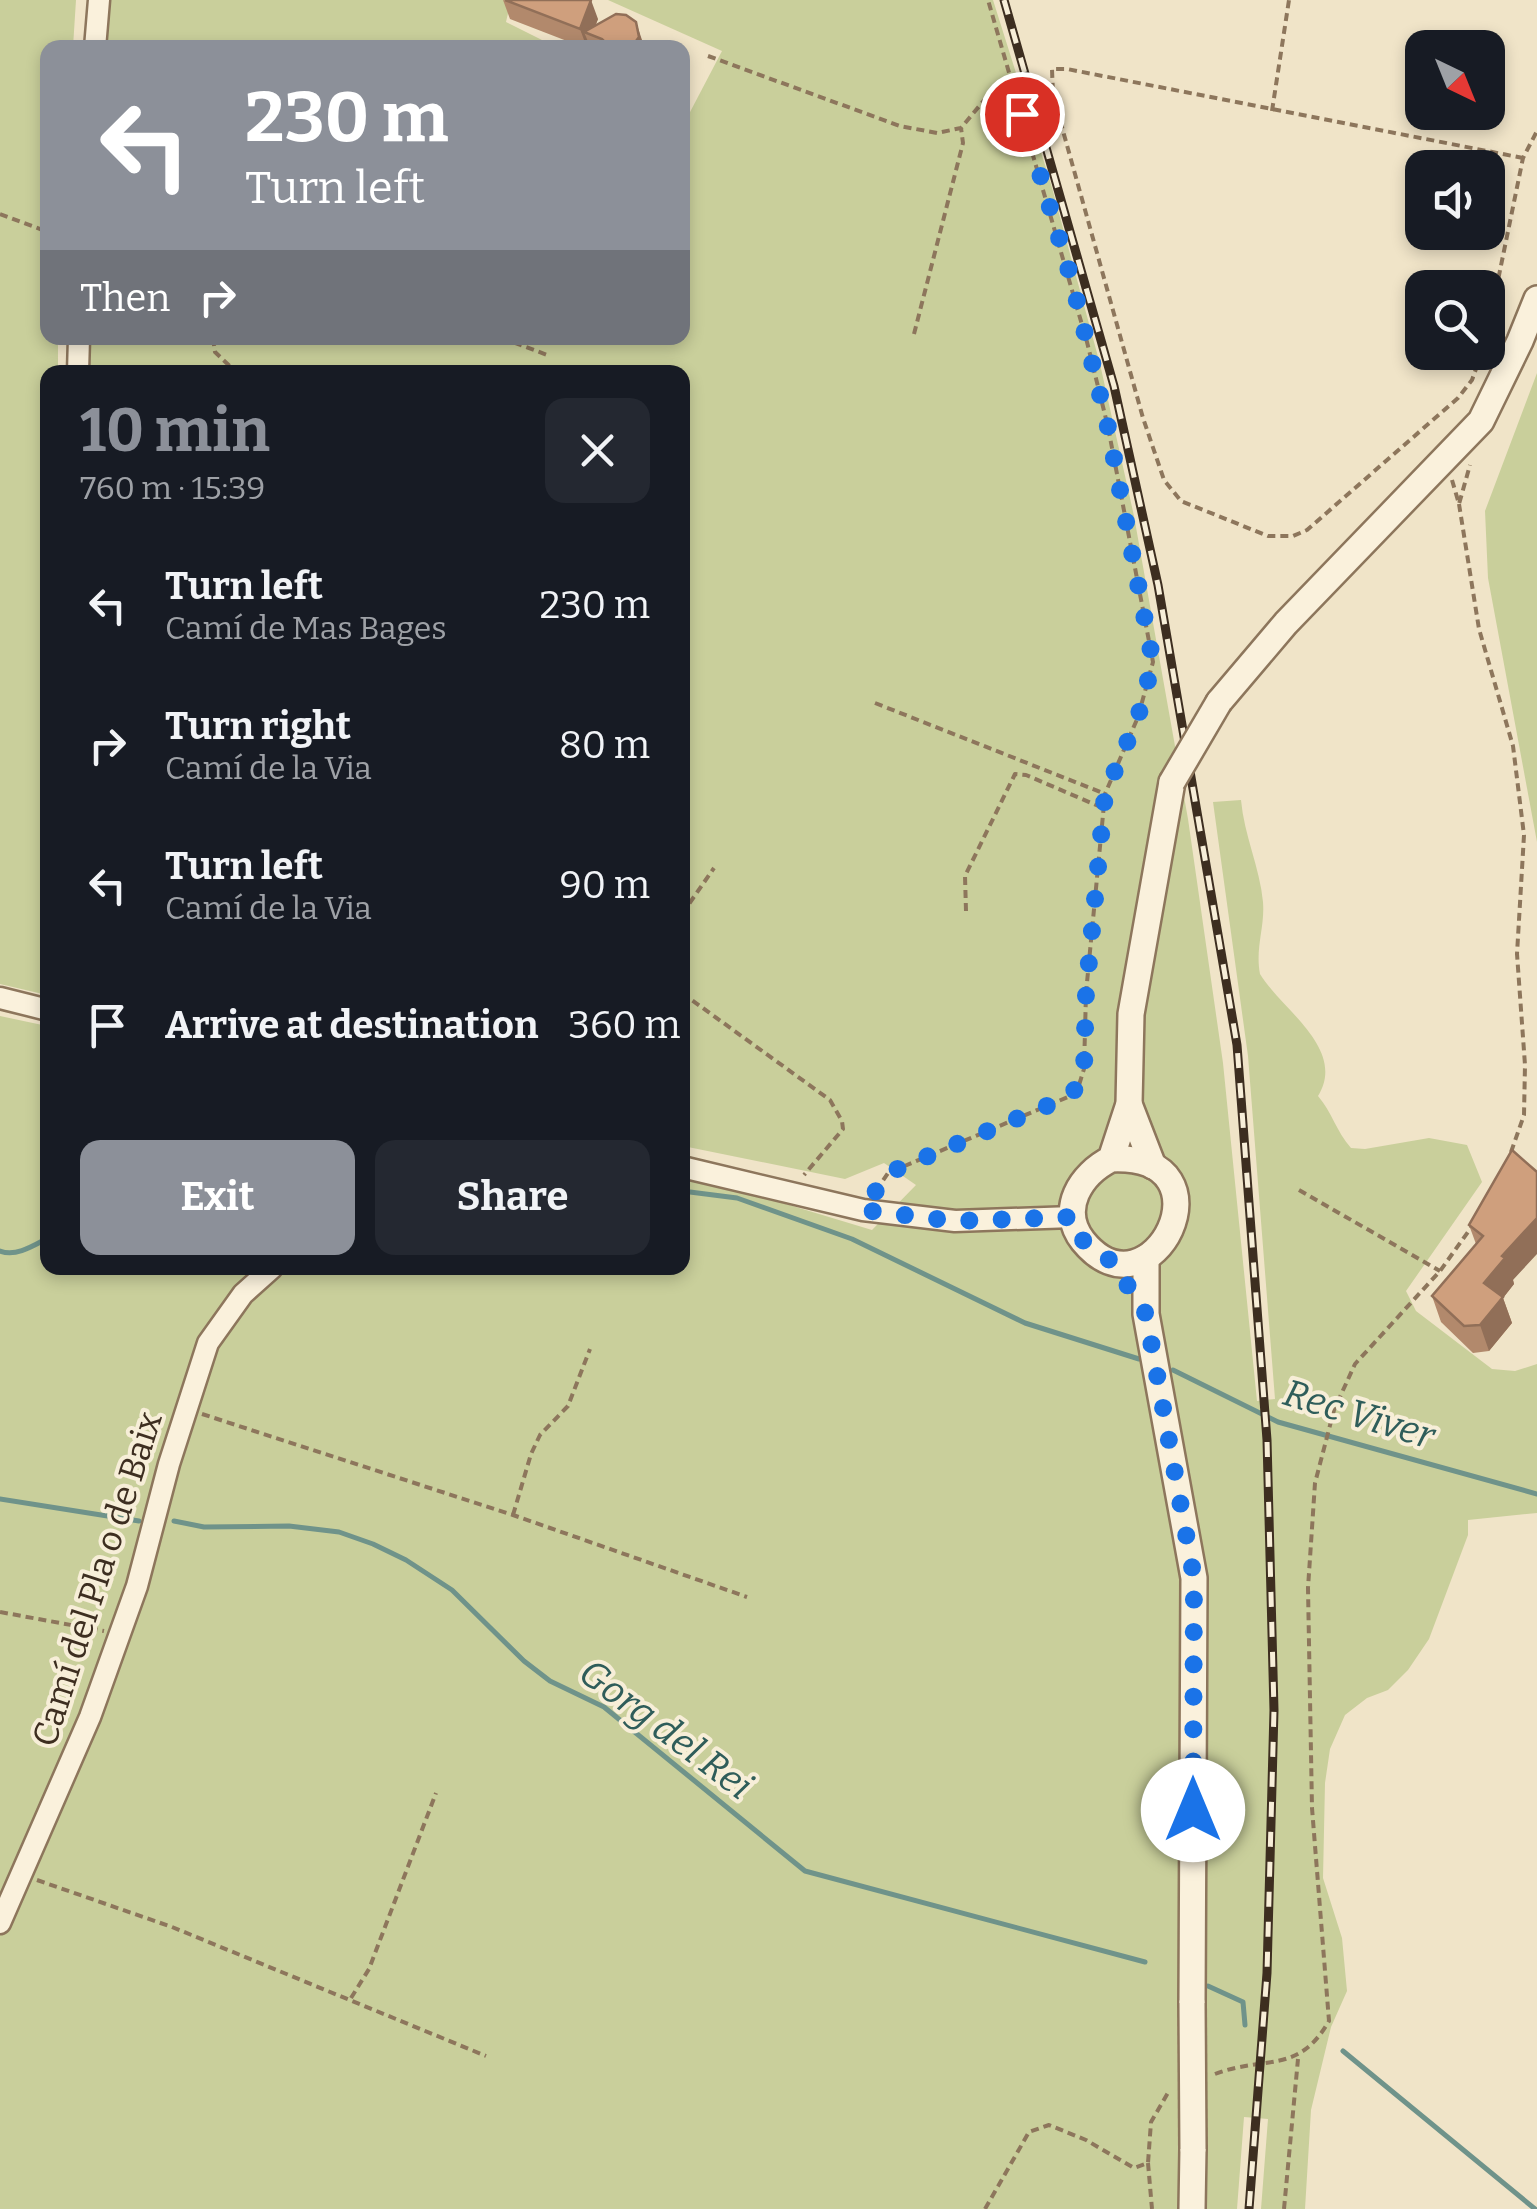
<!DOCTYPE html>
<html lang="en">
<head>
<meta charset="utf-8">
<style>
  :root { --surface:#171b24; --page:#242831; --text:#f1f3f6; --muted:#9ea1a6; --accent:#8c9099 }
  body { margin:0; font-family:Bitter,serif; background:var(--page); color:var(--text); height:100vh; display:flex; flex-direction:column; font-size:38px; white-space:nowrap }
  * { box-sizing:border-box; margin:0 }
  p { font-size:32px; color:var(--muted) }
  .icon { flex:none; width:55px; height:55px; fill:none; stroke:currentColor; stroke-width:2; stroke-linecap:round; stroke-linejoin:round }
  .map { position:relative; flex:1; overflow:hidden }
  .panel { position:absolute; left:40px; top:365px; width:650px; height:910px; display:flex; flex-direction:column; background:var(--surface); border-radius:20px; box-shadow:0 5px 15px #0003 }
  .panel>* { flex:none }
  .top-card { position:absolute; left:40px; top:40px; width:650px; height:305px; border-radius:20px; box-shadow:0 5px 15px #0003; background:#8c9099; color:#fff; overflow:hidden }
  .needle { width:65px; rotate:137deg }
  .fabs { position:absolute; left:1405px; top:30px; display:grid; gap:20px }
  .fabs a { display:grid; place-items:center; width:100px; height:100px; border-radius:20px; background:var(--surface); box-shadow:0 5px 15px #0003; font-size:50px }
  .pin { position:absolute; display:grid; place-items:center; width:85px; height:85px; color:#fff; margin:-42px; border:5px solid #fff; border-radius:50%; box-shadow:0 2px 10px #0007 }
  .me { position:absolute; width:110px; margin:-55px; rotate:0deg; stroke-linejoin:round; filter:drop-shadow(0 0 8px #0008) }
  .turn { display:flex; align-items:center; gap:35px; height:210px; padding:0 40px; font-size:45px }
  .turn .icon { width:130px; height:130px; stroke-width:2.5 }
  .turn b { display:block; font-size:70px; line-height:85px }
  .then { display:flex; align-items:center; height:95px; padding:0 40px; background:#0003; gap:20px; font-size:38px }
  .round { display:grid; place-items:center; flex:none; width:105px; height:105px; border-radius:20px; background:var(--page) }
  .head { display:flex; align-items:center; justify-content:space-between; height:170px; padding:0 40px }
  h1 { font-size:60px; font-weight:700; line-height:75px; color:var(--accent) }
  .button { display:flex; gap:20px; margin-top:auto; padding:20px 40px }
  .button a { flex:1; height:115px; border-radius:20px; background:var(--accent); color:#fff; font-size:40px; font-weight:700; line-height:115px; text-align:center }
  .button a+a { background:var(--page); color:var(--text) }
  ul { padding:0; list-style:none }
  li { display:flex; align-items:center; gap:30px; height:140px; padding:0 40px }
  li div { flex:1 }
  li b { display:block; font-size:38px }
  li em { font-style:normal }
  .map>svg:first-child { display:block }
</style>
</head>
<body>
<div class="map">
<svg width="1537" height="2209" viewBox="0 0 1537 2209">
  <rect width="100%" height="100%" fill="#f0e4c8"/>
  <g fill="#c9cf9b">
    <polygon points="0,0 76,0 73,47 48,48 48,338 58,338 58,372 48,372 47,995 0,984"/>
    <polygon points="107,0 511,0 506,22 556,47 105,48"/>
    <path d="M 608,0 L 993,0 L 1051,184 L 1100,364 L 1134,516 L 1188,819 L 1223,1063 L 1257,1401 L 1275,1399 L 1248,1056 L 1213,802 L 1241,800 C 1244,835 1260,868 1263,902 C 1265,927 1255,948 1260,974 C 1282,1010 1347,1049 1318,1096 C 1332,1112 1336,1131 1351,1148 L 1365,1149 L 1429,1138 L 1467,1145 L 1482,1182 L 1406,1291 L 1416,1311 L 1492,1369 L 1515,1371 L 1537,1364 L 1537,1513 L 1468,1520 L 1468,1535 L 1429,1639 L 1408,1670 L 1388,1690 L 1367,1698 L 1345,1715 L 1330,1749 L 1325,1783 L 1323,1878 L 1342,1938 L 1347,1991 L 1331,2027 L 1311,2110 L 1305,2209 L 1261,2209 L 1268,2119 L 1244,2117 L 1237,2209 L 0,2209 L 0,1016 L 47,1026 L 48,1268 L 682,1268 L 683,1178 L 726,1186 L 872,1230 L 916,1185 L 884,1163 L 845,1179 L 683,1146 L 682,372 L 87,372 L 89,338 L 682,338 L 683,111 L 689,114 L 722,51 Z"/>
    <polygon points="1537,373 1537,876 1537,842 1488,578 1485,511"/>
  </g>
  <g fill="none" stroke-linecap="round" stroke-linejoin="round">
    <g stroke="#6f938a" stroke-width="5">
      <polyline points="682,1191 737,1198 852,1239 1025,1323 1139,1359"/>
      <path d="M 0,1251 C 16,1257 33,1246 48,1238"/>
      <polyline points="1173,1370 1278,1422 1537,1494"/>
      <polyline points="0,1499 139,1521"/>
      <polyline points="174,1521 204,1527 289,1526 339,1532 373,1544 406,1560 452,1590 524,1661 550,1681 604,1707 805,1871 1145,1962"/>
      <polyline points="1208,1986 1243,2002 1245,2025"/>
      <polyline points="1343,2051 1535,2209"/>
    </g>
    <defs>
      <g id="minor">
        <polyline points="95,48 99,0"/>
        <polyline points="78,372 79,338"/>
        <polyline points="0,998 48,1010"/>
        <polyline points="682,1167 863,1210 955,1221 1073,1217"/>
        <polyline points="0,1923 90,1717 137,1586 169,1464 208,1343 243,1294 272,1268"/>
      </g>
      <g id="tertiary">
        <polyline points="1219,702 1286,623 1481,421 1520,341 1537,299"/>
        <polyline points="1129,1104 1153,1166"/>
        <path d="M 1111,1159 C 1238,1153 1151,1325 1083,1241 C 1058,1209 1081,1174 1111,1159 L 1129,1104 L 1131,1014 L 1172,782"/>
        <polyline points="1146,1258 1146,1314 1194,1578 1192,2003"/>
        <polyline points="1192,2209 1193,2149"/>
      </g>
    </defs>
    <use href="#minor" stroke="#8d765c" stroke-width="25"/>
    <use href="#tertiary" stroke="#8d765c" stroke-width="30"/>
    <g stroke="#8d765c" stroke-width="4" stroke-dasharray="8 5" stroke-linecap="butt">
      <polyline points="708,56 900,126 937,133 961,128 986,98 1013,81"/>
      <polyline points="1272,111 1289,0"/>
      <polyline points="0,214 48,232"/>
      <polyline points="1488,329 1523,158 1537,131"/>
      <polyline points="914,334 963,143 961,128"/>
      <polyline points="213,338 215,352 236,372"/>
      <polyline points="502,338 550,356"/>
      <polyline points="1482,352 1472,380 1458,398 1307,530 1293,536 1268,536 1181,501 1164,480 1143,418 1053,95 1052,69 1067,69 1523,158"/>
      <polyline points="1452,480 1459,504 1470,465"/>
      <polyline points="1459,504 1479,629 1513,746 1524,835 1517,954 1525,1065 1524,1115 1510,1155"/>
      <polyline points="875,703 1103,793"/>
      <polyline points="966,911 965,876 1015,774 1026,775 1103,808"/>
      <polyline points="682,914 714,868"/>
      <polyline points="682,993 830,1100 842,1121 843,1129 804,1175"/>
      <polyline points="1299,1190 1440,1271"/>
      <polyline points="876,1191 888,1173 1068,1097 1079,1085 1084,1069 1086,993 1105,794 1138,717 1153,662 1108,427 1087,342 988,0"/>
      <polyline points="202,1414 513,1515 747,1597"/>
      <polyline points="513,1515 531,1454 540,1435 568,1406 590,1349"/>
      <polyline points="0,1612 104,1631"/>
      <polyline points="37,1880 172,1927 486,2056"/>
      <polyline points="351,1998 369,1969 436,1793"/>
      <path d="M 1215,2074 C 1265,2055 1298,2075 1329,2021 L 1312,1808 L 1308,1588 L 1315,1483 L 1334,1410 L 1355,1364 L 1440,1271 L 1473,1225"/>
      <polyline points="1148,2163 1152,2209"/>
      <polyline points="985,2209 1029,2132 1049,2125 1086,2140 1134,2168 1148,2163 1151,2122 1169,2091"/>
      <polyline points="1284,2209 1298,2059"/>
    </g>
    <use href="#minor" stroke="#faf1dc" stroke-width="20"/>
    <use href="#tertiary" stroke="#faf1dc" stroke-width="25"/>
    <defs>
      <polyline id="rail" points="1004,0 1114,386 1158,585 1237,1045 1267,1440 1274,1710 1267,1973 1249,2209"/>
    </defs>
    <use href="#rail" stroke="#3d2e20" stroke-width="9"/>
    <use href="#rail" stroke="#f7eed8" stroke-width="5" stroke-dasharray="15" stroke-linecap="butt"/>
    <defs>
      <g id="tertiary-bridge">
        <polyline points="1172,782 1219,702"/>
        <polyline points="1192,2003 1193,2149"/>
      </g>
    </defs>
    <use href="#tertiary-bridge" stroke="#8d765c" stroke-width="30" stroke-linecap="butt"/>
    <use href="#tertiary-bridge" stroke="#faf1dc" stroke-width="25"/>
  </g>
  <g fill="#b2896c">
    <polygon points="503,0 598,19 595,26 642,40 644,48 590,48 589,44 587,48 585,48 510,19"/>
    <polygon points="1537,1172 1513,1280 1514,1284 1503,1298 1512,1323 1489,1351 1473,1353 1441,1322 1432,1296 1476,1244 1469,1225"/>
  </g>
  <g fill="#916f58">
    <polygon points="591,0 598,19 592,35 584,32 589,44 587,48 580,29"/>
    <polygon points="636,22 642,40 644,48 631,48"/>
    <polygon points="1537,1218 1537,1254 1513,1280 1514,1284 1503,1298 1512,1323 1489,1351 1480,1325 1484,1283 1502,1256"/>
  </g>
  <g fill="#cf9f7d" stroke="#916f58" stroke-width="2.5">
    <polygon points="505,0 591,0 580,29"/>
    <polygon points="616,14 626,15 636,22 639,37 631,48 611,48 602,39 584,32"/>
    <polygon points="1512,1150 1537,1172 1537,1218 1502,1256 1505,1258 1484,1283 1503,1297 1480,1325 1464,1326 1432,1296 1483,1236 1469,1225"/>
  </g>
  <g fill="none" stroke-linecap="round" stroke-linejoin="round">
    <polyline stroke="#1a73e8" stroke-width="18" stroke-dasharray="0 32.4" points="1022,114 1072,281 1108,427 1153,662 1138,717 1105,794 1086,993 1084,1070 1079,1085 1068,1097 888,1173 863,1210 954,1221 1073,1217 1080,1237 1094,1252 1112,1261 1146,1314 1194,1578 1193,1810"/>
  </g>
  <g text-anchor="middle" stroke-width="8" stroke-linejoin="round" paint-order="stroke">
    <g font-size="35" fill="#3d2e20" stroke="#f7eed8">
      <text transform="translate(97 1579) rotate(-72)" y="12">Camí del Pla o de Baix</text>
    </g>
    <g font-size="38" font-style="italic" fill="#2f5d5a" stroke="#f7eed8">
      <text transform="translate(1359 1414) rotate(17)" y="13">Rec Viver</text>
      <text transform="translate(666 1729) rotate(37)" y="13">Gorg del Rei</text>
    </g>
  </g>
</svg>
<div class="fabs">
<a><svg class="needle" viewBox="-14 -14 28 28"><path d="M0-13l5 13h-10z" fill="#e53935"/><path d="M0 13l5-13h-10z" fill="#9ea1a6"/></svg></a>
<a><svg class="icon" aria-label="sound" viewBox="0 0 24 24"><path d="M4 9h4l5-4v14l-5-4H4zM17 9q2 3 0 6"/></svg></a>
<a><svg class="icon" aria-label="search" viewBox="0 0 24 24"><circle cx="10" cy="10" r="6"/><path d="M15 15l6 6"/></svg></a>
</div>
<div class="pin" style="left:1022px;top:114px;background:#d93025"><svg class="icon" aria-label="arrive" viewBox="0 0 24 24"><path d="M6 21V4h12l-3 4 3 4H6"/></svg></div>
<svg class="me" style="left:1193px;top:1810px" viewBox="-20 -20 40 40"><circle r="19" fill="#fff"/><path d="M0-13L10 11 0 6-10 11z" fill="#1a73e8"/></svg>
<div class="top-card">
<div class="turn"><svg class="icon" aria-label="left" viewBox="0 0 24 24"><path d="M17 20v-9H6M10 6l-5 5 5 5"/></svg><div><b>230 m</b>Turn left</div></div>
<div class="then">Then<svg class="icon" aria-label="right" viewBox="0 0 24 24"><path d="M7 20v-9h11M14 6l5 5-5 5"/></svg></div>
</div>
<section class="panel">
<div class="head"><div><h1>10 min</h1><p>760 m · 15:39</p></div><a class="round"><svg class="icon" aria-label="close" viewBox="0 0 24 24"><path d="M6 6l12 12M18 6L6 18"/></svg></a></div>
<ul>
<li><svg class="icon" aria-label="left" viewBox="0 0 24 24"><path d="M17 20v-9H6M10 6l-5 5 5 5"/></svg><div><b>Turn left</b><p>Camí de Mas Bages</p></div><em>230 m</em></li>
<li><svg class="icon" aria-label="right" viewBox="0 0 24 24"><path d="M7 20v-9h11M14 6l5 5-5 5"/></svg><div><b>Turn right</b><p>Camí de la Via</p></div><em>80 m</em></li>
<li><svg class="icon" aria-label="left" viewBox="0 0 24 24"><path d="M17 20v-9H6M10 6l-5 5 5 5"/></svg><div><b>Turn left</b><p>Camí de la Via</p></div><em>90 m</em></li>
<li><svg class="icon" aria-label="arrive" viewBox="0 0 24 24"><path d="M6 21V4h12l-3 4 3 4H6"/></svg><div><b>Arrive at destination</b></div><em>360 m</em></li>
</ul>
<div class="button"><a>Exit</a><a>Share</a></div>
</section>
</div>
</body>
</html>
